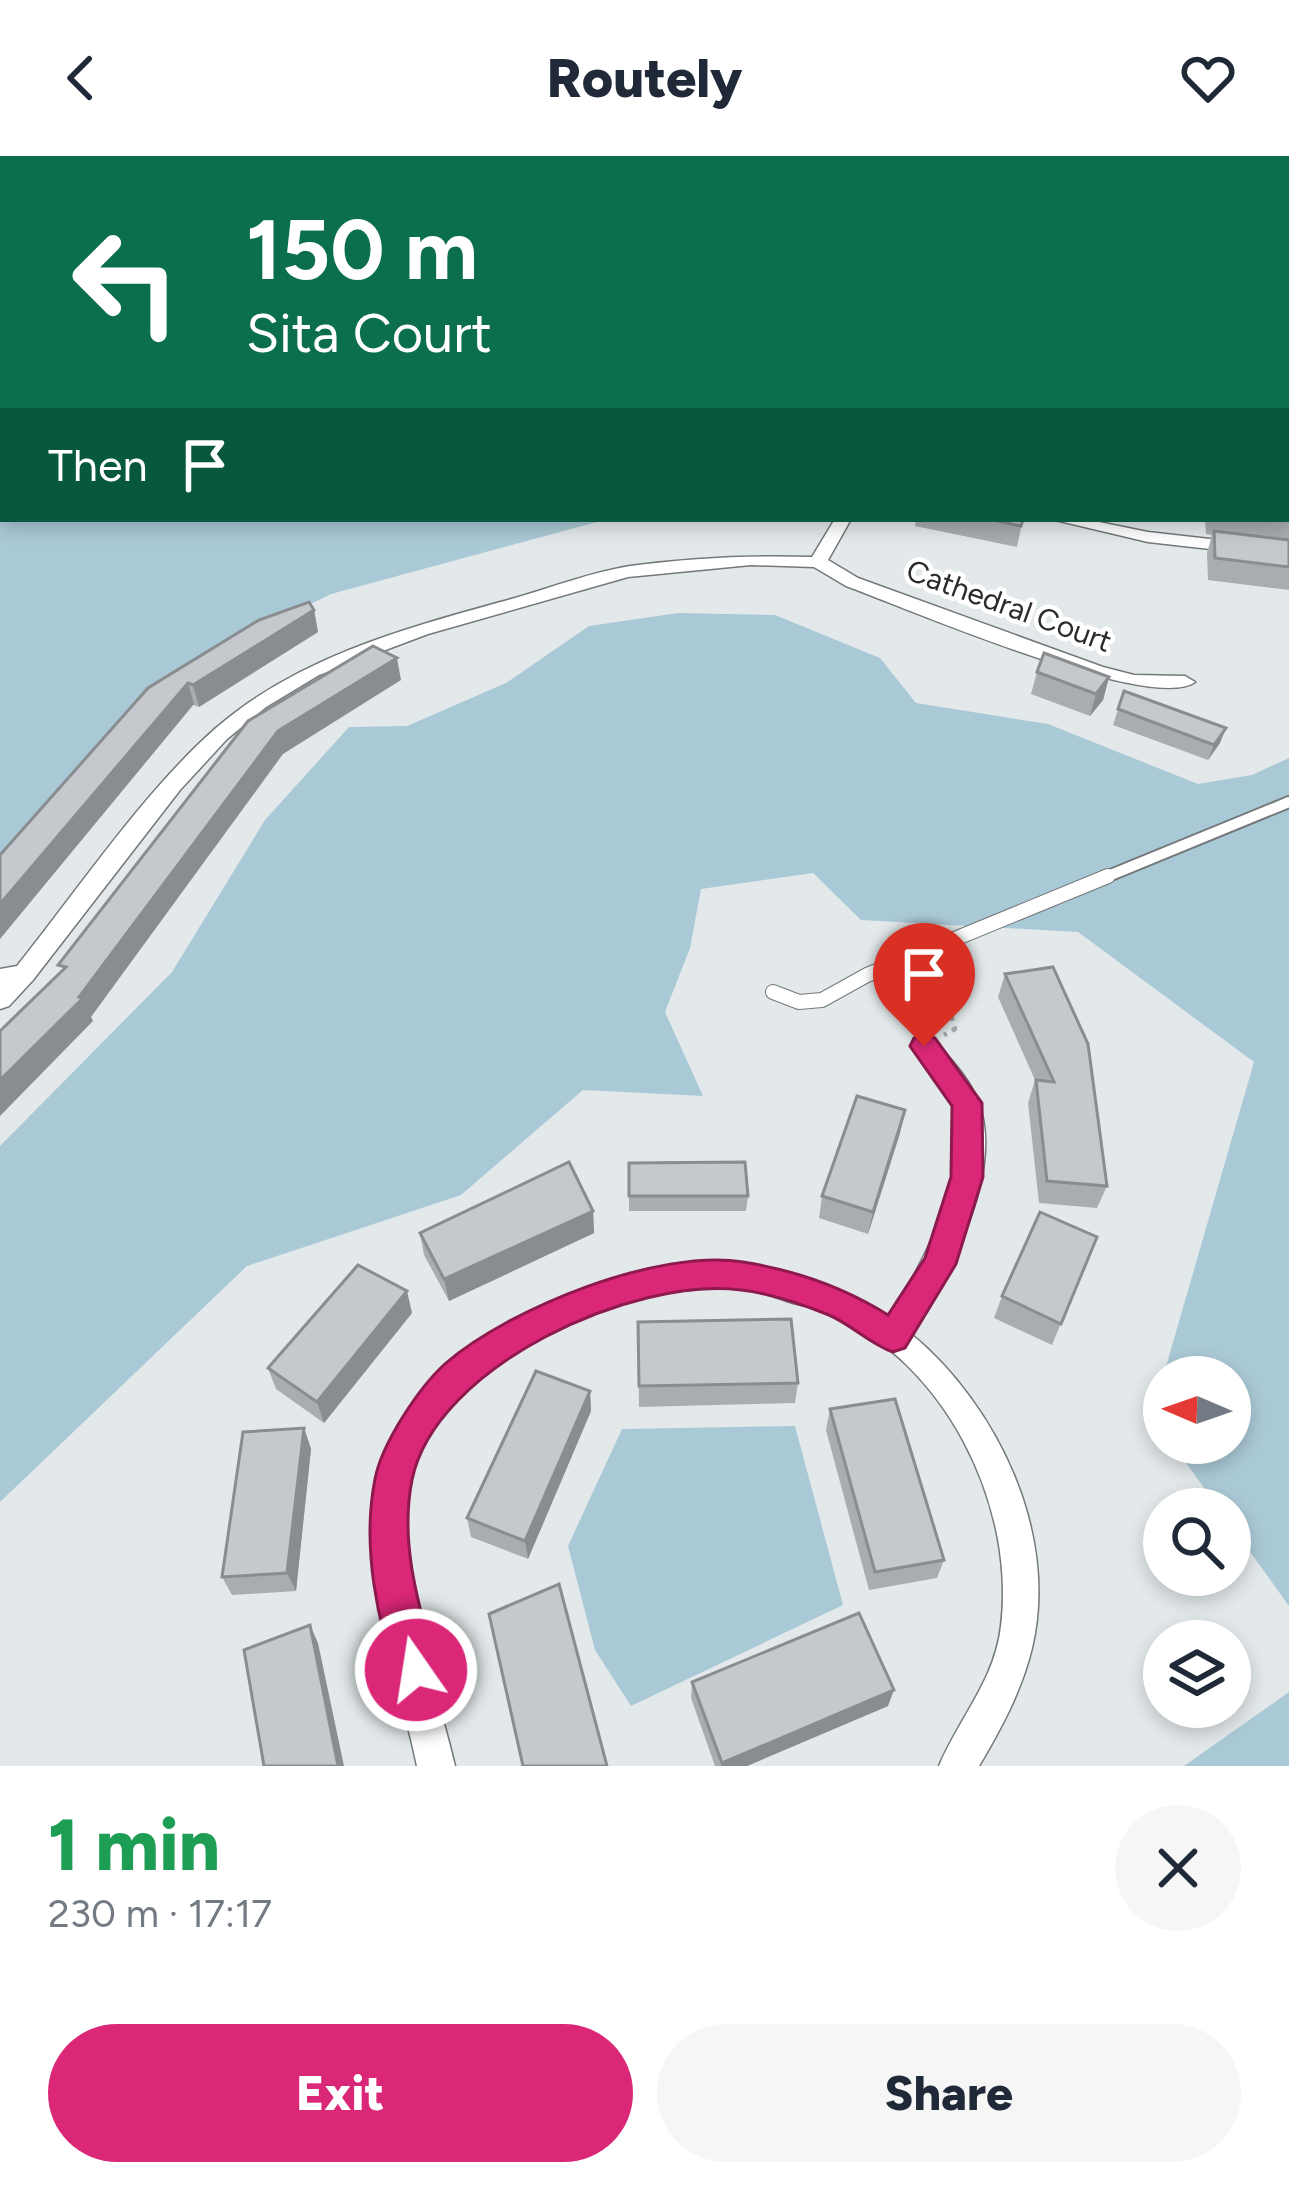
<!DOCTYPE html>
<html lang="en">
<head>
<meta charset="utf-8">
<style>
  :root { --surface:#fff; --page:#f6f6f7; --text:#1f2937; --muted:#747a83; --accent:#db2777 }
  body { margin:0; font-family:Figtree,sans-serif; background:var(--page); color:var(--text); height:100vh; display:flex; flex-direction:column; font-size:45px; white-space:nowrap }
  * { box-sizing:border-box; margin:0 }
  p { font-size:39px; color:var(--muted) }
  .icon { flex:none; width:66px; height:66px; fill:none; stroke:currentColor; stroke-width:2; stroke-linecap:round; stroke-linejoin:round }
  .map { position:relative; height:1610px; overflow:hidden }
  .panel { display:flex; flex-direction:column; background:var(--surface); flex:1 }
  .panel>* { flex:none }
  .banner { position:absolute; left:0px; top:0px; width:1290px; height:366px; box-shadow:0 6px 18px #0003; background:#0b6e4f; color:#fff; overflow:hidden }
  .needle { width:78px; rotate:272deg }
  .controls { position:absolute; left:1143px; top:1200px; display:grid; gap:24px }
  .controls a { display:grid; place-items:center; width:108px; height:108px; border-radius:50%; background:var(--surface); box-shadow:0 6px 18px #0003; font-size:60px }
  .pin { position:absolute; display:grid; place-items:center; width:102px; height:102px; color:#fff; margin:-123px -51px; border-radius:50% 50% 50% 0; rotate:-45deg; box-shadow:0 0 12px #0007 }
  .pin .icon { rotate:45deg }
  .me { position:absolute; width:132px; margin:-66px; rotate:347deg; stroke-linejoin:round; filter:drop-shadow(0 0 9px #0008) }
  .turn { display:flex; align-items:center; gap:42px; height:252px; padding:0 48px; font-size:54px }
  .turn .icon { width:156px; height:156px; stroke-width:2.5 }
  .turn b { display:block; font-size:84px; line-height:102px }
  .then { display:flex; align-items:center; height:114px; padding:0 48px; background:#0003; gap:24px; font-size:45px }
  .round { display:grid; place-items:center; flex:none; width:126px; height:126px; border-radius:63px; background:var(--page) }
  .overview { display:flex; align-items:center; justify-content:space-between; height:204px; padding:0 48px }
  h1 { font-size:72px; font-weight:800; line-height:90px; color:#1e9e55 }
  .button { display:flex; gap:24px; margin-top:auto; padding:24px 48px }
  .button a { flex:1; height:138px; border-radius:72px; background:var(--accent); color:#fff; font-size:48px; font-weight:800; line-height:138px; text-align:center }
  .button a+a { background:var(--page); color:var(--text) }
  header { display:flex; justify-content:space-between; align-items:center; height:156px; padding:0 48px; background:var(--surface); font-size:54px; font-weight:800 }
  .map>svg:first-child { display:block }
</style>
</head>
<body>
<header><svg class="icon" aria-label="back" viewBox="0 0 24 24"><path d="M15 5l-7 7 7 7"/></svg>Routely<svg class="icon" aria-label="heart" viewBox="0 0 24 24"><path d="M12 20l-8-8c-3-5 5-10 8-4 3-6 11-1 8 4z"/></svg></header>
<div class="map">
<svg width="1289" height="1610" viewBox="0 0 1289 1610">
  <rect width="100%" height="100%" fill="#e3e9eb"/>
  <g fill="#aac9d6">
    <polygon points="0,310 3,363 608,363 331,438 229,488 129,553 0,701"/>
    <polygon points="678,457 775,459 880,502 916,547 1048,568 1198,628 1252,619 1289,602 1289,1450 1230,1368 1230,1353 1219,1353 1172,1287 1230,1287 1230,1221 1164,1221 1164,1276 1152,1259 1254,906 1078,776 861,764 813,717 701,733 690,792 665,856 703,940 583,934 461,1039 247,1110 0,1346 0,990 172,816 265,664 349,571 407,570 506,527 589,470"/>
    <polygon points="795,1270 843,1449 631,1550 595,1494 568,1390 622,1273"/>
    <polygon points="1289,1536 1289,1610 1184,1610"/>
  </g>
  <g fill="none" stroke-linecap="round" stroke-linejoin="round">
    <defs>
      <polyline id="service-far1" points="1101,723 1289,646"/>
      <polyline id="service" points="773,836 799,846 822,844 867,819 1108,720"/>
      <g id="minor">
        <rect x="722" y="0" width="10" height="3"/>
        <rect x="0" y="19" width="3" height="6"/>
        <rect x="0" y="58" width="3" height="8"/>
        <rect x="0" y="103" width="3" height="8"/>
        <polygon points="3,166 3,174 0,175 0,167"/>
        <polygon points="1287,270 1289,271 1289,281 1287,280"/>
        <path d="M 835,363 L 851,363 L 828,404 L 858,422 L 1103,511 L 1134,519 L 1185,520 L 1195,526 C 1151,558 904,451 846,430 L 814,411 L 751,409 L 628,421 L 428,478 L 319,519 L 266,551 L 227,583 L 180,634 L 33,824 L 9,850 L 0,853 L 0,813 L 17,810 C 77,735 145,634 216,572 C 300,499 410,471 515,442 C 553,431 592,416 630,410 C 690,402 752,399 812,401 Z"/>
        <polygon points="1051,363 1084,363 1148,376 1289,392 1289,402 1148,386"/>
        <path d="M 924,880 L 933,883 C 949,902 968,920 977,943 C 1007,1014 948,1119 911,1178 C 998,1250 1059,1379 1032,1492 C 1022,1534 1001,1573 979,1610 L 939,1610 C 959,1562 995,1524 1001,1470 C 1016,1349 945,1205 828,1156 C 817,1152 805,1150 793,1147 C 776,1142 759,1134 741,1133 C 663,1127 582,1155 517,1196 C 477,1222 429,1260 414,1307 C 385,1398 434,1520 455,1610 L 417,1610 C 398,1518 358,1418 377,1323 C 405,1188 618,1093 745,1108 C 795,1114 846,1135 889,1161 C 922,1110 980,1004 951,942 C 941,923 922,909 911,890 L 915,883 Z"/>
      </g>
      <g id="primary">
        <polygon points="1194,0 1214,0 1192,3"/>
        <rect x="0" y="292" width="3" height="16"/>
      </g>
    </defs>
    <use href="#service-far1" stroke="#73787a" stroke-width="14"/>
    <use href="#service" stroke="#73787a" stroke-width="16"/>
    <use href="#minor" stroke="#73787a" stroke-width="3"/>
    <use href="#primary" stroke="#5ca5a6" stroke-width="3"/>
    <path stroke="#a3a7a9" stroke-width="4.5" stroke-dasharray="6 6" stroke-linecap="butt" d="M 903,828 C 932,832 949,844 955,873 L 944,879"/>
    <use href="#service-far1" stroke="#fff" stroke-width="10"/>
    <use href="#service" stroke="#fff" stroke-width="14"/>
    <use href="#minor" fill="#fff" fill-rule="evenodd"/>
    <use href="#primary" fill="#aef0f1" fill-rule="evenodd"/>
  </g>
  <g fill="#a9adb0">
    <polygon points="1289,348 1289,434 1208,424 1207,397 1212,379 1206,378 1205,363 1287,363"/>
    <polygon points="916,363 1023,363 1017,391 915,370"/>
    <polygon points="314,454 318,476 199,551 148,532"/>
    <polygon points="1037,516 1109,521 1103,544 1090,560 1031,538"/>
    <polygon points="1124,535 1220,587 1208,604 1113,569"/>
    <polygon points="1005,818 1107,1030 1097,1052 1039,1047 1028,947 1035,924 998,841"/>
    <polygon points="905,954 900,977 868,1078 819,1062 822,1040"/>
    <polygon points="629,1007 748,1040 746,1055 629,1055"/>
    <polygon points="593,1055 594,1077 449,1145 424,1099 420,1077"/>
    <polygon points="1097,1081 1052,1189 994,1162 1002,1140"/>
    <polygon points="412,1157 324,1267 276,1233 268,1212"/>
    <polygon points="638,1166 798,1227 795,1247 639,1251"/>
    <polygon points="590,1235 591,1255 528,1403 471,1381 467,1362"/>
    <polygon points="830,1253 944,1404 937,1422 869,1434 826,1274"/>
    <polygon points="304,1272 311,1293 296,1435 232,1439 222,1421"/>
    <polygon points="692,1526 888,1550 747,1610 715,1610 691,1542"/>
  </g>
  <g fill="#8a8d90">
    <polygon points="314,454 318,476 199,551 193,529"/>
    <polygon points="397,502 401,524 283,598 91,861 93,865 0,960 0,924 79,841 278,575"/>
    <polygon points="1109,521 1103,544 1090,560 1096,538"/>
    <polygon points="188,527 194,548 0,783 0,748"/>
    <polygon points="1226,572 1220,587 1208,604 1214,589"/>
    <polygon points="905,954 900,977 868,1078 873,1056"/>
    <polygon points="593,1055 594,1077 449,1145 444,1123"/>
    <polygon points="407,1135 412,1157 324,1267 317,1246"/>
    <polygon points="590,1235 591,1255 528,1403 525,1385"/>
    <polygon points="304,1272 311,1293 296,1435 287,1417"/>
    <polygon points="310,1469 318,1487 344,1610 338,1610"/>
    <polygon points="894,1534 888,1550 747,1610 721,1610 722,1607"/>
  </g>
  <g fill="#c5c9cd" stroke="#8a8d90" stroke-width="3">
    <polygon points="42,0 183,0 184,3 43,3"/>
    <polygon points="225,0 289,0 292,3 227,3"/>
    <polygon points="318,0 663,0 668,3 320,3"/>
    <polygon points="751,0 1151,0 1154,3 754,3"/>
    <polygon points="1247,0 1289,0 1289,2 1248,3"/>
    <polygon points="1287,45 1289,45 1289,81 1287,83"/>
    <rect x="1287" y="123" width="2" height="36"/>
    <polygon points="1287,174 1289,174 1289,251 1287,250"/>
    <polygon points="1287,347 1289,348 1289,365 1271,363 1287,363"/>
    <polygon points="989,363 1023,363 1021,370"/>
    <polygon points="1214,375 1289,384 1289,411 1215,402"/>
    <polygon points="309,446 314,454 193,529 188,527 0,748 0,699 148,532 259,464"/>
    <polygon points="373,490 397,502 278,575 79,841 83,842 0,924 0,875 66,811 58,809 248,565"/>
    <polygon points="1044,497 1109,521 1096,538 1037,516"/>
    <polygon points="1124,535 1226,572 1214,589 1118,553"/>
    <polygon points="1053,811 1088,888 1107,1030 1047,1025 1036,924 1054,926 1005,818"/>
    <polygon points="857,940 905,954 873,1056 822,1040"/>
    <polygon points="569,1006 593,1055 444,1123 420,1077"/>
    <polygon points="745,1006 748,1040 629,1040 629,1007"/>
    <polygon points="1040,1056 1097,1081 1061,1168 1002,1140"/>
    <polygon points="358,1109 407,1135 317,1246 268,1212"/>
    <polygon points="791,1163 798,1227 639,1230 638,1166"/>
    <polygon points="536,1215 590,1235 525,1385 467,1362"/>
    <polygon points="895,1243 944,1404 875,1416 830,1253"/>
    <polygon points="304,1272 287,1417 222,1421 243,1276"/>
    <polygon points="559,1428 607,1610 523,1610 489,1458"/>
    <polygon points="859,1457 894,1534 722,1607 692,1526"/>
    <polygon points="310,1469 338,1610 264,1610 244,1494"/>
  </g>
  <path fill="#db2777" stroke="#8e194d" stroke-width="3" d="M 924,879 L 935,882 L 982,947 L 983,1021 L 956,1108 L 905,1192 L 893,1196 C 870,1188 852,1169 829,1159 C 804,1149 768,1137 741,1134 C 634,1120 435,1210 412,1324 C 399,1389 420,1452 436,1514 L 430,1528 L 416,1534 L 401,1528 C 376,1467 362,1388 375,1323 C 382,1287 419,1231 446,1207 C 510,1152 659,1092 743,1106 C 794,1114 845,1132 888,1159 L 925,1102 L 951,1021 L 952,950 L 910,890 L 914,882 Z"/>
  <g text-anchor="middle" stroke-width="9" stroke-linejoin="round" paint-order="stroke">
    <g font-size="30" fill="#292b2c" stroke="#fff">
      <text transform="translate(1009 450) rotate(20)" y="10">Cathedral Court</text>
    </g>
  </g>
</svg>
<div class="controls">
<a><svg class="needle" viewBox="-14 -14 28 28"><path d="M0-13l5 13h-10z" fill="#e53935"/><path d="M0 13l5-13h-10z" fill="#747a83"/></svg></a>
<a><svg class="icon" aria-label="search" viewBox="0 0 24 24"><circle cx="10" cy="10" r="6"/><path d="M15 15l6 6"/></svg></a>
<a><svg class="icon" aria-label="layers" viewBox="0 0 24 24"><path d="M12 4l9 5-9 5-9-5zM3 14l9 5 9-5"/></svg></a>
</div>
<div class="pin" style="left:924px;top:890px;background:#d93025"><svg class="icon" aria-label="arrive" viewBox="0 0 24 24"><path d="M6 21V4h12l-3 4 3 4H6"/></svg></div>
<svg class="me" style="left:416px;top:1514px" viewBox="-20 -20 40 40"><circle r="17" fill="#db2777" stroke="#fff" stroke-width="3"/><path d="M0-11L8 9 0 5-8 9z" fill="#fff"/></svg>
<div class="banner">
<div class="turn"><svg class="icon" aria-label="left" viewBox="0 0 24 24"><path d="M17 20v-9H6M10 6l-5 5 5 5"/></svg><div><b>150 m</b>Sita Court</div></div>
<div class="then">Then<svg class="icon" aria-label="arrive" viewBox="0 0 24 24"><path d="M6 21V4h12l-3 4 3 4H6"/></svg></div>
</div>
</div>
<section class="panel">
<div class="overview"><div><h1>1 min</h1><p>230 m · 17:17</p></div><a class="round"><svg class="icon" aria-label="close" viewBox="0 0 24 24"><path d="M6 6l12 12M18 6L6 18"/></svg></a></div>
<div class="button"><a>Exit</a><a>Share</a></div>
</section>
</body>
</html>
